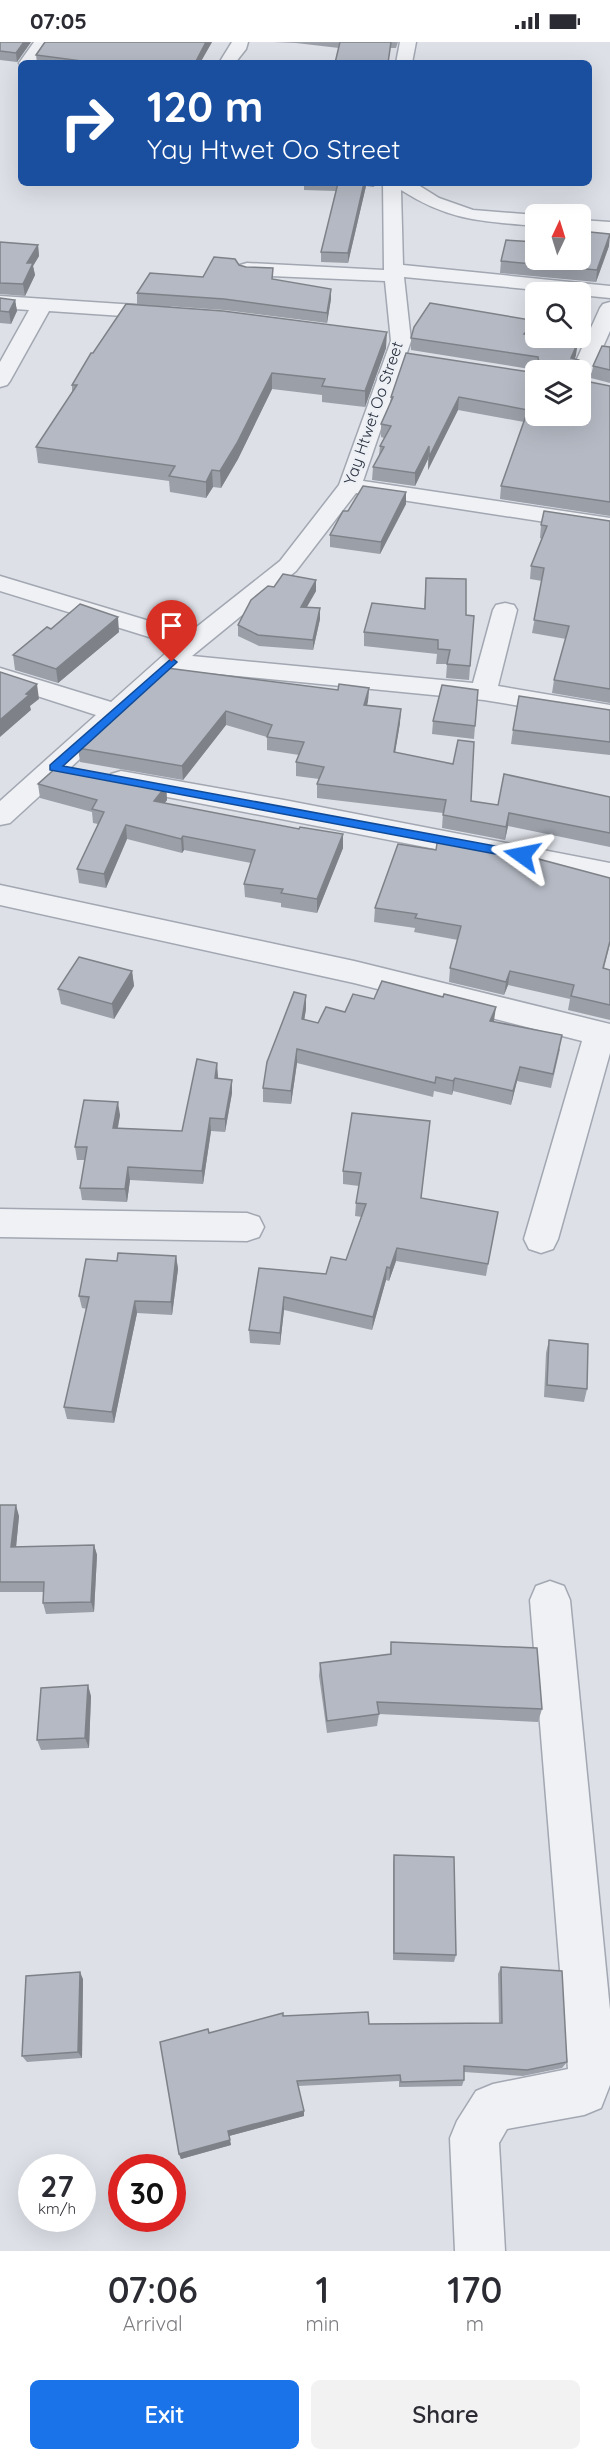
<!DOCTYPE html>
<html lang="en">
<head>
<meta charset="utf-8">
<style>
  :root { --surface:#fff; --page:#f2f2f3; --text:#2b2b33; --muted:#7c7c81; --accent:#1a73e8 }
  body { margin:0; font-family:Quicksand,sans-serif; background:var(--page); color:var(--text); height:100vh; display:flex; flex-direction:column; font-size:22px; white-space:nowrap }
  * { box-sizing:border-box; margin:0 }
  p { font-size:20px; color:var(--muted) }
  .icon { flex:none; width:33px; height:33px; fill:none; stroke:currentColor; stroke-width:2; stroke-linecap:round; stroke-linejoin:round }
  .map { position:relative; height:2209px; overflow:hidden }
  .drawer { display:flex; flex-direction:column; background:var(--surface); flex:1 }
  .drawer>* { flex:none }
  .top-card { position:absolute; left:18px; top:18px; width:574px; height:126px; border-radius:9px; box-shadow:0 6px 24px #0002; background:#1a4fa0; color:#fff; overflow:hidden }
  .needle { width:39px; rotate:4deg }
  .tools { position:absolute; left:525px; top:162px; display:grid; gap:12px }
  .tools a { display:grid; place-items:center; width:66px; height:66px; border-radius:9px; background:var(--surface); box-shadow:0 6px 24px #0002; font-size:30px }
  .speed { position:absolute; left:18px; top:2112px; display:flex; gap:12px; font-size:30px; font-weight:700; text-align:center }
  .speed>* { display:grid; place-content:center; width:78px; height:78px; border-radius:50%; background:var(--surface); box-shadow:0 6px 24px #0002; line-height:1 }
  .speed small { font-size:15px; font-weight:400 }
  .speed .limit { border:9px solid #d22; background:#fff; color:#111 }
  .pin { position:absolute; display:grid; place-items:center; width:51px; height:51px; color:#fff; margin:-62px -26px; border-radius:50% 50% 50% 0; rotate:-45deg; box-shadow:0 0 6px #0007 }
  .pin .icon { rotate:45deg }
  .me { position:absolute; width:66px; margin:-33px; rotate:282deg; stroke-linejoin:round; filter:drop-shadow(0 0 4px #0008) }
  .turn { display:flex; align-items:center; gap:21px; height:126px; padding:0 30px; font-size:27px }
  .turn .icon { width:78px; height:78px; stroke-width:2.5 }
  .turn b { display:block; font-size:42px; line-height:51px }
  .eta { display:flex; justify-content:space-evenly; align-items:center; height:102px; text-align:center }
  .eta b { font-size:36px; font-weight:600; line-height:42px }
  .action { display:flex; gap:12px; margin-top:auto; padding:12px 30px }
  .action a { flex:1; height:69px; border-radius:9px; background:var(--accent); color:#fff; font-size:24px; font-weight:600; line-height:69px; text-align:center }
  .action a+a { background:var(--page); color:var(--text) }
  .status { display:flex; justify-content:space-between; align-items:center; height:42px; padding:0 30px; background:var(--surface); direction:ltr }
  .status svg { height:16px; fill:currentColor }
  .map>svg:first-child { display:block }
</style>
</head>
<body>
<div class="status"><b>07:05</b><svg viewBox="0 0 49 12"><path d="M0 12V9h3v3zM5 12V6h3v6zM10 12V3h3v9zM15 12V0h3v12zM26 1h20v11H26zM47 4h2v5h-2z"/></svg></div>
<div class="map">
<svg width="610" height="2209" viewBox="0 0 610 2209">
  <rect width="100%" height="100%" fill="#dde0e7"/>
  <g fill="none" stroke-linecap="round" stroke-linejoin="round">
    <defs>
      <g id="minor">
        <polygon points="34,0 50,0 35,21 21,21 21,24 19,21"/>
        <polygon points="232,0 248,0 246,7 235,21 219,21"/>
        <polygon points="400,0 416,0 412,21 396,21"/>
        <path d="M 383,141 L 415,141 L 439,156 L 473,168 L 536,173 L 536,184 C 480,179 450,179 401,148 L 403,223 L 610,244 L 610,256 L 580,253 L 580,250 L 558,250 L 404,235 L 411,299 L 363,439 L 610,476 L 610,490 L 356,451 L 296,529 L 192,614 L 473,641 L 493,568 L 496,563 L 505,561 L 514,563 L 517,568 L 498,644 L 610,663 L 610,679 L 484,658 L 177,628 L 10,781 L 0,783 L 0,759 L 96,673 L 0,642 L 0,626 L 111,660 L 175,603 L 0,549 L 0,534 L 189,591 L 280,519 L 339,443 L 391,299 L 385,239 L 247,233 L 240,231 L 237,227 L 240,223 L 247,221 L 384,228 Z"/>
        <polygon points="580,178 610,180 610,192 580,189"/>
        <polygon points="0,254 167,265 174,267 177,271 174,275 167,277 49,269 10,339 7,343 0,345 0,320 29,268 0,266"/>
        <polygon points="610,260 610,289 590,334 587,338 580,340 580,328 572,328 600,266 603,262"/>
        <polygon points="121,729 284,758 610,821 610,841 111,744 107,738 111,732"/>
        <polygon points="0,843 354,919 610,982 610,1011 558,1197 553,1207 541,1211 529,1207 524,1197 582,999 354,941 0,863"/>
        <polygon points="0,1167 247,1171 259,1175 264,1185 259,1195 247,1199 0,1195"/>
        <polygon points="550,1539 564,1544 570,1558 610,1968 610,2043 601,2066 584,2073 507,2087 499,2101 505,2209 455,2209 450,2096 457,2079 476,2049 493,2042 568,2027 530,1558 536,1544"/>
      </g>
    </defs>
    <use href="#minor" stroke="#a2a7b1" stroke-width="3"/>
    <use href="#minor" fill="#eff1f5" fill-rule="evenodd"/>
  </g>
  <g fill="#9b9fa8">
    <polygon points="0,0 31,0 17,20 0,18"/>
    <polygon points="45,0 212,0 200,21 37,21 36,13"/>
    <polygon points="273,0 398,0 396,6 339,6 296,1"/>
    <polygon points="304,141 375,141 374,145 366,144 348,221 321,220 321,210 336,149 304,148"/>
    <polygon points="0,200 38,203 39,214 33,224 35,233 25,254 0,252"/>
    <polygon points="609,204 596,240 500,231 501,219"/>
    <polygon points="239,223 273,237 331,257 327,281 224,268 137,262 137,251 203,235"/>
    <polygon points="0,256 15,258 17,269 11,282 0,281"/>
    <polygon points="534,292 533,293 576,313 575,317 580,328 536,328 411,308 411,296"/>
    <polygon points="610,305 610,341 591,336 593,324"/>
    <polygon points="386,306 365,365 322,360 322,353 272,347 238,417 221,446 213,445 206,456 170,450 169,439 38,421 36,405 72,350 72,343"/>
    <polygon points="610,344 610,474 500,457 501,444 524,380 458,368 428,428 428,417 415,444 372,438 373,425 379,413 380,404 384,396 381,395 381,382 390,361 391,355"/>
    <polygon points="406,462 380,512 330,505 330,493 348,469"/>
    <polygon points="610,479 610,661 552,651 554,638 566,597 532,591 542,539 530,537 531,524 542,497 540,496 541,483"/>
    <polygon points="426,536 466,573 474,574 469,638 446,636 447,622 436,622 437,612 364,604 364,590 424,567"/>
    <polygon points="316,538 316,549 307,565 320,566 320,577 313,608 259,604 238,594 238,583 274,545"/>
    <polygon points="51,587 119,590 58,641 15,628 13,613"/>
    <polygon points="167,626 338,648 369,646 368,659 367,664 400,681 395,710 471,759 498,763 610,755 610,805 508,784 505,798 442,786 443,771 317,756 317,742 319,737 296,734 296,720 299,713 267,708 267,695 226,683 183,738 80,720 78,706"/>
    <polygon points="610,668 610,713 511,702 513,688"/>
    <polygon points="433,679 475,684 474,697 432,692"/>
    <polygon points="38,742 166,744 167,758 165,761 343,806 317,871 281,865 281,861 245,855 244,842 251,821 184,808 182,811 127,797 106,846 79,841 77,827 98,782 93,781 92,770 40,756"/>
    <polygon points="436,808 610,836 610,902 604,926 610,928 610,978 568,968 570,957 508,943 504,953 449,940 450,926 458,898 414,890 415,886 374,880 375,866"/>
    <polygon points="132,929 134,944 114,977 61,962 58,947"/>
    <polygon points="374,957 493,980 560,1007 551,1046 517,1039 511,1063 453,1049 452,1053 434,1049 433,1055 297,1021 291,1062 263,1060 263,1046 306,967 304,978 318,981"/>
    <polygon points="218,1034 218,1037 232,1038 232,1051 225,1090 211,1089 203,1142 130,1138 127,1160 82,1158 80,1146 85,1118 77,1118 75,1105 120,1073 118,1086 182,1089"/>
    <polygon points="352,1071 421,1156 495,1183 486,1234 396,1219 389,1239 386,1238 372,1288 284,1268 280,1303 250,1301 249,1288 259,1226 326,1232 346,1218 362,1175 355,1174 356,1161 359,1144 343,1142 343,1129"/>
    <polygon points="176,1214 178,1227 172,1273 137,1271 114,1381 67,1377 64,1365 87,1267 82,1266 79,1254 117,1219"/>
    <polygon points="549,1298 587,1347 584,1360 544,1355 546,1311"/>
    <polygon points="0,1463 19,1474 16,1505 94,1503 97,1513 94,1570 46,1572 43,1561 44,1550 0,1550"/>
    <polygon points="391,1600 542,1667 538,1680 379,1672 377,1684 327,1691 319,1634 320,1621 390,1612"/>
    <polygon points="91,1654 89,1706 41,1708 37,1698"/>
    <polygon points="394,1813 456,1913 454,1920 393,1918 393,1821"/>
    <polygon points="501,1925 567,2020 562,2026 523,2034 464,2030 464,2038 462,2044 399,2045 399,2039 298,2044 304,2074 229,2094 231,2103 181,2117 179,2112 209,1991 283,1974 369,1982 499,1981 498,1932"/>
    <polygon points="83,1937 82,2016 27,2020 22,2014"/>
  </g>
  <g fill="#7e8288">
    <polygon points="24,0 31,0 17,20 16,11"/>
    <polygon points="206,0 212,0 200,21 195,21"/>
    <polygon points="364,141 366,141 366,144 348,221 348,211"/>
    <polygon points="610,193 609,204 596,240 597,228"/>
    <polygon points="38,203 39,214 33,224 35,233 25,254 23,242 27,221"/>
    <polygon points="331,247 331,257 327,281 327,271"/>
    <polygon points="15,258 17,269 11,282 9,270"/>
    <polygon points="536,280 534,292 523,304 524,292"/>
    <polygon points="387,290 386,306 365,365 365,349"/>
    <polygon points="578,300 576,313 570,328 571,316"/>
    <polygon points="272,331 272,347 238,417 221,446 220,429"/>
    <polygon points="459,355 458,368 428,428 429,415"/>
    <polygon points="429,404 428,417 415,444 415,431"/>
    <polygon points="212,428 213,445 206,456 206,440"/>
    <polygon points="406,450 406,462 380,512 381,500"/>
    <polygon points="316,538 316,549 301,575 301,565"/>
    <polygon points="320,566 320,577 313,608 313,598"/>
    <polygon points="118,575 119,590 58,641 56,627"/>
    <polygon points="37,642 39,657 30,664 31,668 0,695 0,678 26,652"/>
    <polygon points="369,646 368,659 363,677 364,663"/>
    <polygon points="401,667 400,681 393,723 394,710"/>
    <polygon points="226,669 226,683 183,738 182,724"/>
    <polygon points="166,744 167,758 155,773 154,759"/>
    <polygon points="509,771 508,784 505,798 506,785"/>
    <polygon points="126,783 127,797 106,846 104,832"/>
    <polygon points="343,792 343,806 317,871 317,857"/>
    <polygon points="183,794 184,808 182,811 181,797"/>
    <polygon points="132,929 134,944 114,977 112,962"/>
    <polygon points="510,929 508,943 504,953 506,940"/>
    <polygon points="306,953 306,967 302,991 302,977"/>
    <polygon points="496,965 494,979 488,994 490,979"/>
    <polygon points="297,1007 297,1021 291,1062 291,1049"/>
    <polygon points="217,1021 218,1034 216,1049 215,1036"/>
    <polygon points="520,1025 517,1039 511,1063 513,1049"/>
    <polygon points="455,1036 453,1049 452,1053 453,1039"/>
    <polygon points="232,1038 232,1051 225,1090 225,1077"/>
    <polygon points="118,1060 120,1073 115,1099 113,1086"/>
    <polygon points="210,1076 211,1089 203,1142 202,1129"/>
    <polygon points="128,1125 130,1138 127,1160 125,1147"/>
    <polygon points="397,1206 396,1219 389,1239 390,1226"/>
    <polygon points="176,1214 178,1227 172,1273 171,1260"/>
    <polygon points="387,1225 386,1238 372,1288 373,1275"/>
    <polygon points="284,1255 284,1268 280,1303 280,1291"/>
    <polygon points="135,1259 137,1271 114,1381 112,1370"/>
    <polygon points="16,1463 19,1474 15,1516 11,1505"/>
    <polygon points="94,1503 97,1513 94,1570 91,1560"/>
    <polygon points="88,1643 91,1654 89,1706 85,1696"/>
    <polygon points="80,1930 83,1937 82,2016 78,2010"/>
    <polygon points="304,2069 304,2074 229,2094 231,2103 181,2117 179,2112 228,2089"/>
  </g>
  <g fill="#b4b9c3" stroke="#7e8288" stroke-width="1.5">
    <polygon points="0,0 24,0 16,11 0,9"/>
    <polygon points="45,0 206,0 195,21 97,21 36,13"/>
    <polygon points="340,0 391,0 388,21 335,21"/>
    <polygon points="338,141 364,141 348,211 321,210"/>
    <polygon points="580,189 610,192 597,228 501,219 506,198 536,200 536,218 580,218"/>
    <polygon points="0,200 38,203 27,221 33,221 23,242 0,241"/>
    <polygon points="214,215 235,217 239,223 246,225 273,226 272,237 331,247 327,271 224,257 137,251 150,231 203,235"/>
    <polygon points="0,256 15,258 9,270 0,269"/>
    <polygon points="430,261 536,279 524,292 536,294 536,296 548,296 578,300 571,316 579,318 580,328 540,328 538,315 411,296 414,285"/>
    <polygon points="126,262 223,269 387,290 365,349 322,344 325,337 272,331 237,401 220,429 212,428 206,440 169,434 175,424 36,405 77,343 72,343 91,311 93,311"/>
    <polygon points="602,304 610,305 610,328 593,324"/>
    <polygon points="406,311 536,331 536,374 580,374 580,338 610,344 610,460 501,444 528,368 459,355 429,415 429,404 415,431 373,425 384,405 380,404 391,384 381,382 393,355 391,355"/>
    <polygon points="363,444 406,450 381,500 330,493 343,469 348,469"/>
    <polygon points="544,469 610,479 610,647 554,638 569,584 534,578 544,526 531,524 547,484 541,483"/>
    <polygon points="283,532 316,538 301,565 320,566 313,598 258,593 238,583 251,558 268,544 274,545"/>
    <polygon points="426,536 466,537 466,573 474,574 470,624 447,622 450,608 438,607 438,598 364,590 372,561 425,567"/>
    <polygon points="80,562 118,575 56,627 13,613 47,585 51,587"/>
    <polygon points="167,626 338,648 339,642 369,646 364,663 401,667 394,710 453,722 458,698 474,700 471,759 498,763 504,732 610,755 610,791 509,771 506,785 443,773 446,758 317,742 324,725 296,720 304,700 267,695 272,683 226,669 182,724 78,706"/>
    <polygon points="0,630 37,642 26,652 29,653 0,678"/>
    <polygon points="442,643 478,648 475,684 433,679"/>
    <polygon points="519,654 610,668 610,700 513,688"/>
    <polygon points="58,724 166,744 154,759 299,787 300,785 343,792 317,857 281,851 283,847 244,842 255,808 183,794 181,797 126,783 104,832 77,827 104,770 92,767 97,758 38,742"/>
    <polygon points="438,795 501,807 610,836 610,899 603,926 610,928 610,963 571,954 574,943 510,929 506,940 450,926 461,884 415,876 417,872 375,866 398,802 436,808"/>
    <polygon points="79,915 132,929 112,962 58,947"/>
    <polygon points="382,939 443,955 444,952 496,965 490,979 562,993 553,1032 520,1025 513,1049 455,1036 453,1039 436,1035 435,1041 297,1007 291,1049 263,1046 267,1020 294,950 306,953 302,977 318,981 326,965 345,970 353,952 374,957"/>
    <polygon points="197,1017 217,1021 215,1036 232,1038 225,1077 210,1076 202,1129 128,1125 125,1147 80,1146 87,1105 75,1105 84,1058 118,1060 113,1086 182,1089"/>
    <polygon points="352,1071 430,1079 421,1156 498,1170 488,1222 397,1206 390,1226 387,1225 373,1275 284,1255 280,1291 249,1288 259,1226 326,1232 331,1215 346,1218 366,1162 356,1161 361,1131 343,1129"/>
    <polygon points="118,1211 176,1214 171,1260 135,1259 112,1370 64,1365 89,1255 79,1254 86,1217 117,1219"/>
    <polygon points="549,1298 588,1302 587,1347 547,1343"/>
    <polygon points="0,1463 16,1463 11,1505 94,1503 91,1560 43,1561 44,1540 0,1540"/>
    <polygon points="391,1600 537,1606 542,1667 377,1660 379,1672 327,1679 320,1621 391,1612"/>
    <polygon points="88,1643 85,1696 37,1698 41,1646"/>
    <polygon points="394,1813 454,1815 456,1913 394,1911"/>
    <polygon points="501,1925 562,1929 567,2020 527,2028 464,2024 464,2038 401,2040 400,2033 297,2039 304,2069 228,2089 230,2098 179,2112 160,2000 208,1987 209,1991 283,1971 283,1974 368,1970 369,1982 502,1981"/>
    <polygon points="80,1930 78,2010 22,2014 26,1934"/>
  </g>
  <polygon fill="#1a73e8" stroke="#114b97" stroke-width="1.5" points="172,616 177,620 175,622 63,724 522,809 528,813 522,817 50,728 50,723"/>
  <g text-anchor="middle" stroke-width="4.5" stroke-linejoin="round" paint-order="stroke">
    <g font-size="16" fill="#262e3d" stroke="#eceff4">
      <text transform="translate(373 371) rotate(-71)" y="6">Yay Htwet Oo Street</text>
    </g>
  </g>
</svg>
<div class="tools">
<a><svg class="needle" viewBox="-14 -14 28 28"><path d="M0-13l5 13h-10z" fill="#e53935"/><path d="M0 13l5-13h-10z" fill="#7c7c81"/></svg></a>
<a><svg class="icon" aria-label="search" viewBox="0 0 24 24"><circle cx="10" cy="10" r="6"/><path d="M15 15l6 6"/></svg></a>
<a><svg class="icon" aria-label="layers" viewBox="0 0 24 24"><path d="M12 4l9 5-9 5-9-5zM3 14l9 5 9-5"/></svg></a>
</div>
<div class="speed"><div>27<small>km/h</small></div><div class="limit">30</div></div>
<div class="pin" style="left:172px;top:620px;background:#d93025"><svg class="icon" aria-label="arrive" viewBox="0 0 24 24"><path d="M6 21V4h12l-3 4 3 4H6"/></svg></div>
<svg class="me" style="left:522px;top:813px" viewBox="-20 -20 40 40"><path d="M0-17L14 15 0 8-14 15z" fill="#1a73e8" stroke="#fff" stroke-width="4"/></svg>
<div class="top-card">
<div class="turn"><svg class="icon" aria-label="right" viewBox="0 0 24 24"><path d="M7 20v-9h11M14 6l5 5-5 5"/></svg><div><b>120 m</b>Yay Htwet Oo Street</div></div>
</div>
</div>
<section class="drawer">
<div class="eta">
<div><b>07:06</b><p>Arrival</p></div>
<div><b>1</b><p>min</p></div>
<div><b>170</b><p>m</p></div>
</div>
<div class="action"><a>Exit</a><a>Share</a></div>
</section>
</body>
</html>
